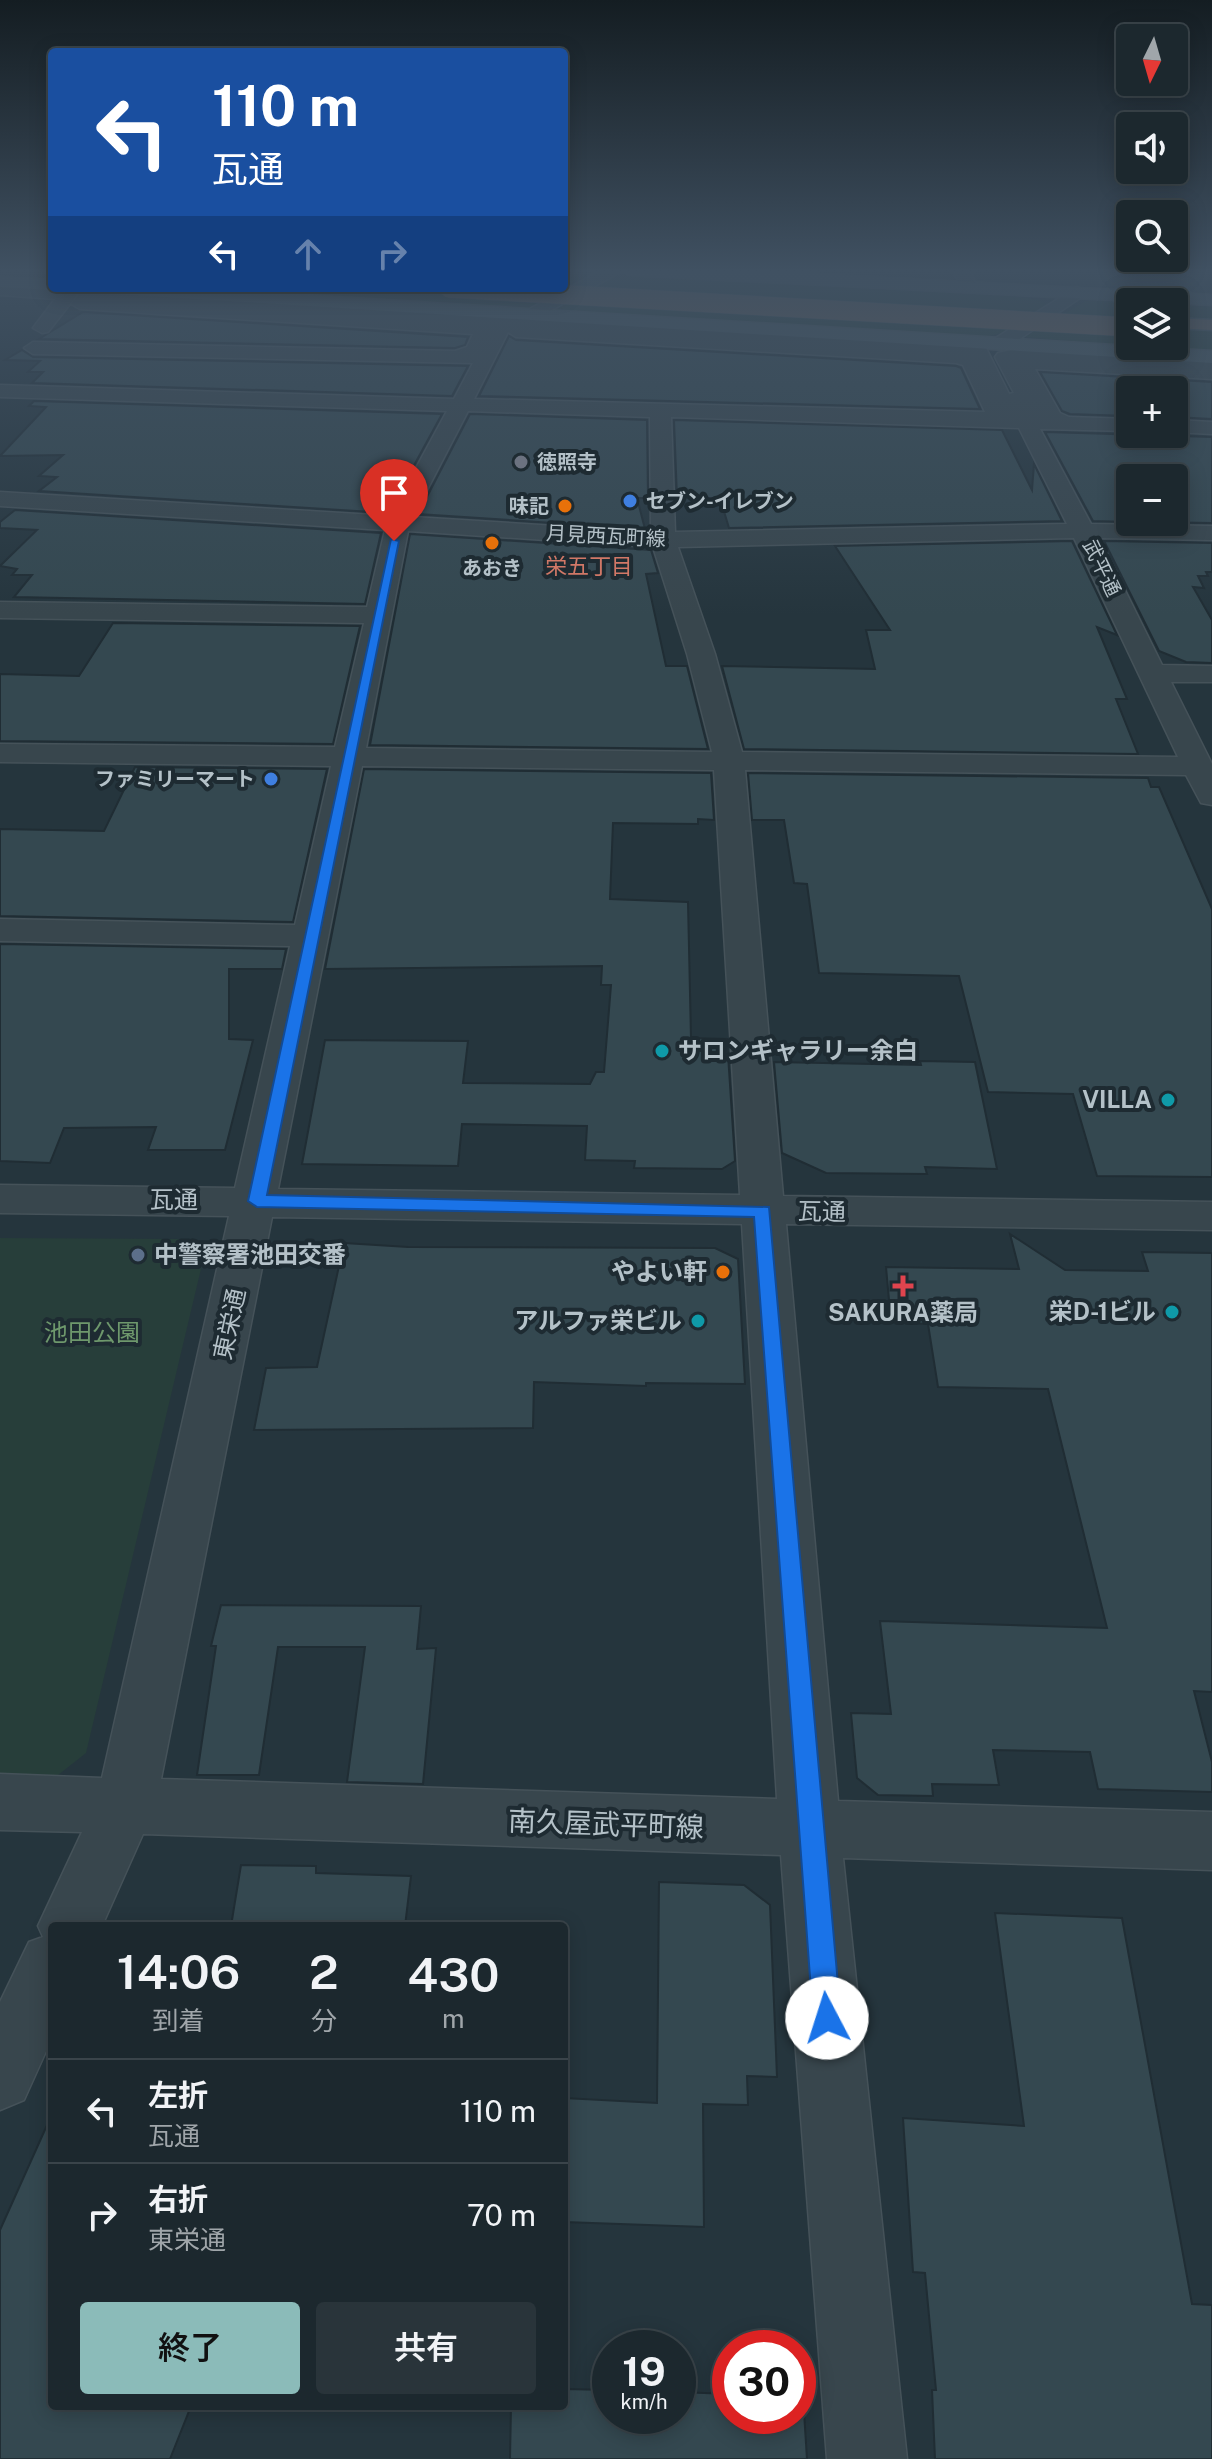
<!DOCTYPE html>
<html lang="ja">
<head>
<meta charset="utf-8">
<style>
  :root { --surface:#1c282e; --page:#29343a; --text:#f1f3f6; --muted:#a0a6aa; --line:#3a444a; --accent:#8bbbb9 }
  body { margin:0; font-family:"Public Sans","Noto Sans JP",sans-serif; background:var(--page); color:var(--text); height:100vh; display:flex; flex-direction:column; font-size:30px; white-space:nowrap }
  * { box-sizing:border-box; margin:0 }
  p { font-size:26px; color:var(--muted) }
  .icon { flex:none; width:44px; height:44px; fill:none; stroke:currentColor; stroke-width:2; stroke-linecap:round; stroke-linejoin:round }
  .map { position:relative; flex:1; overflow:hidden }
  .sheet { position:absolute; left:48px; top:1922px; width:520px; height:488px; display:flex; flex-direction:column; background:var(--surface); border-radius:8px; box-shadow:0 4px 20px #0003,0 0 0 2px var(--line) }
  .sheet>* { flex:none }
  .hud { position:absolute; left:48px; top:48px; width:520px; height:244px; border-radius:8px; box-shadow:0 4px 20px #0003,0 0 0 2px var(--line); background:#1a4fa0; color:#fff; overflow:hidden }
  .needle { width:52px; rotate:185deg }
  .controls { position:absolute; left:1116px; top:24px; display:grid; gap:16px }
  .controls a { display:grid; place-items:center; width:72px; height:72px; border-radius:8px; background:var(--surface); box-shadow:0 4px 20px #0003,0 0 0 2px var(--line); font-size:40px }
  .speed { position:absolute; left:592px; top:2330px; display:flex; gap:16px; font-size:40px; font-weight:700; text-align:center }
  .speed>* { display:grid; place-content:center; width:104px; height:104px; border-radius:50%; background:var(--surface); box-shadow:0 4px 20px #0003,0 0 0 2px var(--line); line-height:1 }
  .speed small { font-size:20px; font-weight:400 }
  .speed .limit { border:12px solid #d22; background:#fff; color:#111 }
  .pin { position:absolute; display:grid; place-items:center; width:68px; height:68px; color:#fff; margin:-82px -34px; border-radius:50% 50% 50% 0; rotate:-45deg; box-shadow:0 0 8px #0007 }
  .pin .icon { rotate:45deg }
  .me { position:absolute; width:88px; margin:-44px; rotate:355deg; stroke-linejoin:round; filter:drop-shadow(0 0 6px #0008) }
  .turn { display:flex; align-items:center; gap:28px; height:168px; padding:0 32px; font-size:36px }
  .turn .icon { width:104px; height:104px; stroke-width:2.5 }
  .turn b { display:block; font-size:56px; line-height:68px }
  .lanes { display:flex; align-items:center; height:76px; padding:0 32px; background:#0003; justify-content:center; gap:40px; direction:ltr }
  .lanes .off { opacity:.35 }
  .eta { display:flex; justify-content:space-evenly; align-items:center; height:136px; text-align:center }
  .eta b { font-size:48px; font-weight:600; line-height:56px }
  .cta { display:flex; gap:16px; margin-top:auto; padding:16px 32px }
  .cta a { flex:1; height:92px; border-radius:8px; background:var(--accent); color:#111; font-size:32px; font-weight:600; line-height:92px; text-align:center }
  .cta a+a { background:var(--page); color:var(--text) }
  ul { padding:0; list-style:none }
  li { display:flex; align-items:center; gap:24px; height:104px; padding:0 32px; border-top:2px solid var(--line) }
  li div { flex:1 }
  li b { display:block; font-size:30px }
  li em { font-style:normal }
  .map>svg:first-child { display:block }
</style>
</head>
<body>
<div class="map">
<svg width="1212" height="2459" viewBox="0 0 1212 2459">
  <rect width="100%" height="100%" fill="#25353d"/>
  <g fill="#273e3a">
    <polygon points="564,272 584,276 530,307 523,309 184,288 564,288"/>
    <polygon points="629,276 1021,297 1039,300 1048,306 1003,333 988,336 567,311 559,307 609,278"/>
    <polygon points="1086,301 1130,302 1130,346 1025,337"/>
    <polygon points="1174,305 1212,307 1212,351 1131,346 1174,346"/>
    <polygon points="0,1238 178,1239 205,1252 86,1753 53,1779 0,1777"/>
  </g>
  <g fill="#344850" stroke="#202d34" stroke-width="2">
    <polygon points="83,312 468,337 465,345 455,348 39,339"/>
    <polygon points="509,336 516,340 956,366 961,368 980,409 479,396"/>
    <polygon points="22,350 33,357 468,366 452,396 32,383 43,372 28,372 40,361 5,360"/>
    <polygon points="1040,372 1212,382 1212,419 1174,417 1174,390 1130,390 1130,416 1070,414 1062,411"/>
    <polygon points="34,401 442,414 388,513 39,491 57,477 39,476 63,455 0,456 46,407 29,406"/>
    <polygon points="470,414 647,420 648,498 637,498 645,529 418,514"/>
    <polygon points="674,420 1002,430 1032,490 1034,464 1062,521 729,528 720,498 677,498"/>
    <polygon points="1045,432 1212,437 1212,523 1152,522 1174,522 1174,478 1130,478 1130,522 1093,521"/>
    <polygon points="15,510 381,533 365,604 14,597 32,575 12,575 17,569 0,566 37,530 0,528 0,522"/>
    <polygon points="410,534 651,550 658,573 646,574 666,666 687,666 708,749 370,745"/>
    <polygon points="1072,541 1117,635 1097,627 1127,699 1116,699 1138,754 744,749 722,666 875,669 866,630 890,630 835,546"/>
    <polygon points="1104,541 1212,543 1212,572 1206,572 1208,576 1198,576 1204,588 1193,587 1212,620 1212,663 1186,662 1159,651"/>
    <polygon points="113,623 360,626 333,744 0,741 0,674 79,676"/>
    <polygon points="135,767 327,769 293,922 0,916 0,829 104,831"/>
    <polygon points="364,769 711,773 714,820 698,819 698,824 613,823 610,899 688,902 691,1038 727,1039 735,1161 722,1169 634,1168 635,1161 585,1160 587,1126 462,1124 458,1166 302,1164 325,1040 468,1041 463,1083 590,1084 596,1072 604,1072 611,985 601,985 602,966 325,969"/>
    <polygon points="748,773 1148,778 1151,787 1159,787 1212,909 1212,1177 1097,1176 1073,1094 988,1092 959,976 819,973 807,884 794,883 784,820 752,820"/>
    <polygon points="0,944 286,949 282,969 229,969 229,1039 253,1040 225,1150 148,1150 156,1127 64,1128 50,1163 0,1161"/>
    <polygon points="920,1061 975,1062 997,1169 925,1167 927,1174 826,1173 782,1153 774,1062 921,1065"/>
    <polygon points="1010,1234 1065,1270 1148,1271 1142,1252 1212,1253 1212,1692 1194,1691 1212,1762 1212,1792 1098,1789 1090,1752 993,1750 999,1785 932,1784 933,1796 878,1795 857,1778 851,1713 891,1714 880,1621 1107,1628 1048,1389 938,1387 928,1324 891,1322 886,1267 1019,1269"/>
    <polygon points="344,1243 408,1247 715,1248 738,1259 745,1384 646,1383 646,1386 534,1382 533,1428 254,1430 266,1368 317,1367"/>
    <polygon points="221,1605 421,1606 417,1649 436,1648 423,1784 347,1782 365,1647 278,1647 259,1775 197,1775 216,1646 211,1646"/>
    <polygon points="241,1865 316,1866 316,1873 411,1876 405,1926 231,1926"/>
    <polygon points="659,1882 744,1885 770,1905 777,2077 747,2076 748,2105 703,2104 704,2227 564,2222 564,2098 657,2103"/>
    <polygon points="995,1913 1122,1918 1192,2304 1212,2305 1212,2459 935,2459 932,2390 936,2390 925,2273 913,2272 903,2118 1024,2126"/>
    <polygon points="52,2114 52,2406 191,2406 170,2459 0,2459 0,2230"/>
    <polygon points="564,2389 610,2390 610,2416 678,2416 678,2392 730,2394 730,2416 798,2416 798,2396 803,2396 807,2459 510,2459 511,2406 564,2406"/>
  </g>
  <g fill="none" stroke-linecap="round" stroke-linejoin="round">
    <defs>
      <g id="street">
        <path d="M 602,270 L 624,270 L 539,317 L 972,343 L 986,348 L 1009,394 L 1014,393 L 995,357 L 998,353 L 1027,347 L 1212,359 L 1212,379 L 1035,369 L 1060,413 L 1069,417 L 1130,419 L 1130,431 L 1040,429 L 1091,524 L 1212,526 L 1212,540 L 1099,538 L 1162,665 L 1212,666 L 1212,682 L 1171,682 L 1212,764 L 1212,805 L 1201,803 L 1186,775 L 745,770 L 783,1196 L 1212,1202 L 1212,1230 L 786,1224 L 838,1801 L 1212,1812 L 1212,1870 L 843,1858 L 907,2459 L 827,2459 L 781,1855 L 143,1834 L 102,1926 L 52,1926 L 52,2038 L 24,2100 L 0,2110 L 0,2002 L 29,1942 L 43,1937 L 38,1926 L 82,1832 L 0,1830 L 0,1774 L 102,1778 L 229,1216 L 0,1213 L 0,1185 L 235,1188 L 290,946 L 0,941 L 0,919 L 295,925 L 331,766 L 0,762 L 0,744 L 335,747 L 364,623 L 0,618 L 0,602 L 367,607 L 385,530 L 0,506 L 0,492 L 390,516 L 447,411 L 0,397 L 0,385 L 454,399 L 473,363 L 33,354 L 24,348 L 33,342 L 455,351 L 467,347 L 473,334 L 80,309 L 71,304 L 79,294 L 104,291 L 499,318 L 514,309 L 522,313 ZM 508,332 L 516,337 L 956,363 L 963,365 L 985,412 L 474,399 ZM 468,411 L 650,417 L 651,532 L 413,517 ZM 671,417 L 1019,428 L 1067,524 L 675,532 ZM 408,531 L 653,547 L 687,654 L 712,752 L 366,748 ZM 1074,538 L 1178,757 L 742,752 L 715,654 L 678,547 ZM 362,766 L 714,770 L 740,1195 L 278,1189 ZM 272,1217 L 742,1224 L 777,1799 L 161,1779 Z"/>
        <polygon points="953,270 970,270 977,287 974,291 962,291"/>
        <polygon points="0,285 68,290 77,295 48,332 42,333 33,328 55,299 0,295"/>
        <polygon points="1077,287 1086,292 1083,296 1008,347 994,347 994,339"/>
        <polygon points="1174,420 1212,422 1212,434 1174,432"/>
      </g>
      <g id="secondary">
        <polygon points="621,270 737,270 1212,295 1212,305 629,275"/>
        <polygon points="0,277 52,280 52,288 58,288 52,290 0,287"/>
        <polygon points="94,288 187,288 1212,351 1212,363 103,293"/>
      </g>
      <polygon id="highway" points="1174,318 1212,320 1212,330 1174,328"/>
    </defs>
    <use href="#street" stroke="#455259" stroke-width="3"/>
    <use href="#secondary" stroke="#455259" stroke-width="3"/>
    <use href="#highway" stroke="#445158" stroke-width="3"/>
    <use href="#street" fill="#38464d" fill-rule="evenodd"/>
    <use href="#secondary" fill="#475760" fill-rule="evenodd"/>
    <use href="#highway" fill="#725f56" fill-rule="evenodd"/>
    <defs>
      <polyline id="highway-bridge" points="449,288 1130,327"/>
    </defs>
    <use href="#highway-bridge" stroke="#445158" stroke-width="20" stroke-linecap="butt"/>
    <use href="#highway-bridge" stroke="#725f56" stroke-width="19"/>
  </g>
  <linearGradient id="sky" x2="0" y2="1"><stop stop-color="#141d22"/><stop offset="0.44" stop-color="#405162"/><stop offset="1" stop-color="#405162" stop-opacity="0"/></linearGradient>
  <rect width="1212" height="615" fill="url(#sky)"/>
  <polygon fill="#1a73e8" stroke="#114b97" stroke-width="2" points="391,539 399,541 267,1195 769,1207 841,2018 837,2028 827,2032 817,2028 813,2018 754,1217 257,1207 248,1201"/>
  <circle fill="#6b7280" stroke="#1e2b32" stroke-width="3" cx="521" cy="462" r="8"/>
  <g fill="#3f7fe0" stroke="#1e2b32" stroke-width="3">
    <circle cx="630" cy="501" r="8"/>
    <circle cx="271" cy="779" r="8"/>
  </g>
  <g fill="#e8710a" stroke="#1e2b32" stroke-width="3">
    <circle cx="565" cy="506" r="8"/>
    <circle cx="492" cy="543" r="8"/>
    <circle cx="723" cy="1272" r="8"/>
  </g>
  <g fill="#0f9aa8" stroke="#1e2b32" stroke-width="3">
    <circle cx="662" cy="1051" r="8"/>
    <circle cx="1168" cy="1100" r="8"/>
    <circle cx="1172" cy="1312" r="8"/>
    <circle cx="698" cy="1321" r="8"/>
  </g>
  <circle fill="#5c6f8a" stroke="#1e2b32" stroke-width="3" cx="138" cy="1255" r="8"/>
  <path fill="#e0444e" stroke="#1e2b32" stroke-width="3" d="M899 1274h8v8h8v8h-8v8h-8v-8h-8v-8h8z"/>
  <g text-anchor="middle" stroke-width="8" stroke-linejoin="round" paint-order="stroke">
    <g font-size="20" font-weight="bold" fill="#b4c1c8" stroke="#1e2b32" text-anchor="start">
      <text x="537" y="469">徳照寺</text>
      <text x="646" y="508">セブン-イレブン</text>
      <text x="549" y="513" text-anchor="end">味記</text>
      <text x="492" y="575" text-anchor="middle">あおき</text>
      <text x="255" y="786" text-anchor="end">ファミリーマート</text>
    </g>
    <g font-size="20" fill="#b4c1c8" stroke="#1e2b32">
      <text transform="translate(606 536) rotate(3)" y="7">月見西瓦町線</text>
      <text transform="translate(1102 568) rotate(64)" y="7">武平通</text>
    </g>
    <g font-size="22" fill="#d17867" stroke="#1e2b32">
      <text x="589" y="574">栄五丁目</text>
    </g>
    <g font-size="24" font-weight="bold" fill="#b4c1c8" stroke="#1e2b32" text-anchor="end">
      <text x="678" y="1059" text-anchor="start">サロンギャラリー余白</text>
      <text x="1152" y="1108">VILLA</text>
      <text x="154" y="1263" text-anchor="start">中警察署池田交番</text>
      <text x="707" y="1280">やよい軒</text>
      <text x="1156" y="1320">栄D-1ビル</text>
      <text x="903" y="1321" text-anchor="middle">SAKURA薬局</text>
      <text x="682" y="1329">アルファ栄ビル</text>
    </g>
    <g font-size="24" fill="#b4c1c8" stroke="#1e2b32">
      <text x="174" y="1208">瓦通</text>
      <text transform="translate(822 1212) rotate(1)" y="8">瓦通</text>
      <text transform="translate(230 1324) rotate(-78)" y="8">東栄通</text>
    </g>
    <g font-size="24" fill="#6e986c" stroke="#1e2b32">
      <text x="92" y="1341">池田公園</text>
    </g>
    <g font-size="28" fill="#b4c1c8" stroke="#1e2b32">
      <text transform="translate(606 1824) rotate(2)" y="10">南久屋武平町線</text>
    </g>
  </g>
</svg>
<div class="controls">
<a><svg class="needle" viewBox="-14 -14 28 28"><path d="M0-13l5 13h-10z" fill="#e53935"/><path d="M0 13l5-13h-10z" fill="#a0a6aa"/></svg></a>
<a><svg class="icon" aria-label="sound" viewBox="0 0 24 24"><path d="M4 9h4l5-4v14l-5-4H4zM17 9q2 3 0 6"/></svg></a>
<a><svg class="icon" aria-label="search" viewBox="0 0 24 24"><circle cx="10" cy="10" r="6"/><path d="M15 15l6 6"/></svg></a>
<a><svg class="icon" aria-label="layers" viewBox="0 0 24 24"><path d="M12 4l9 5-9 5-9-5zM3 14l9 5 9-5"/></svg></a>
<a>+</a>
<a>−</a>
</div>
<div class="speed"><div>19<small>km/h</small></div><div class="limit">30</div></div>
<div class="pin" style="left:394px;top:541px;background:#d93025"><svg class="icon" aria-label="arrive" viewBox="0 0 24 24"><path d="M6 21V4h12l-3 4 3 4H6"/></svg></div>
<svg class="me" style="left:827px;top:2018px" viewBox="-20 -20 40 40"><circle r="19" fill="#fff"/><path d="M0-13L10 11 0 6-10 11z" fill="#1a73e8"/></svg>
<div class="hud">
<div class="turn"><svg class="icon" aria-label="left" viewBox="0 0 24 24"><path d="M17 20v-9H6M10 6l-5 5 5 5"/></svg><div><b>110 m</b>瓦通</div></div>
<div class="lanes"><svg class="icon" aria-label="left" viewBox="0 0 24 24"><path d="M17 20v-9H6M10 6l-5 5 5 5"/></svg><svg class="icon off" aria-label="ahead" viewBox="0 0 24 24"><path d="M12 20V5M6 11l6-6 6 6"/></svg><svg class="icon off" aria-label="right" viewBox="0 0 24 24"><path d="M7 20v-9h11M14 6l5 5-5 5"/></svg></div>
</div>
<section class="sheet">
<div class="eta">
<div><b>14:06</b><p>到着</p></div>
<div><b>2</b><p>分</p></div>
<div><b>430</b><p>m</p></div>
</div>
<ul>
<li><svg class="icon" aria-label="left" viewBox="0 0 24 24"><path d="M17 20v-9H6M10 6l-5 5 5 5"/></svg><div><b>左折</b><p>瓦通</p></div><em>110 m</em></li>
<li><svg class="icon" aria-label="right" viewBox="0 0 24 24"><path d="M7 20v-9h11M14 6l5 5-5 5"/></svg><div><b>右折</b><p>東栄通</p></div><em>70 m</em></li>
</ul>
<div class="cta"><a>終了</a><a>共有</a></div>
</section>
</div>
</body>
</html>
